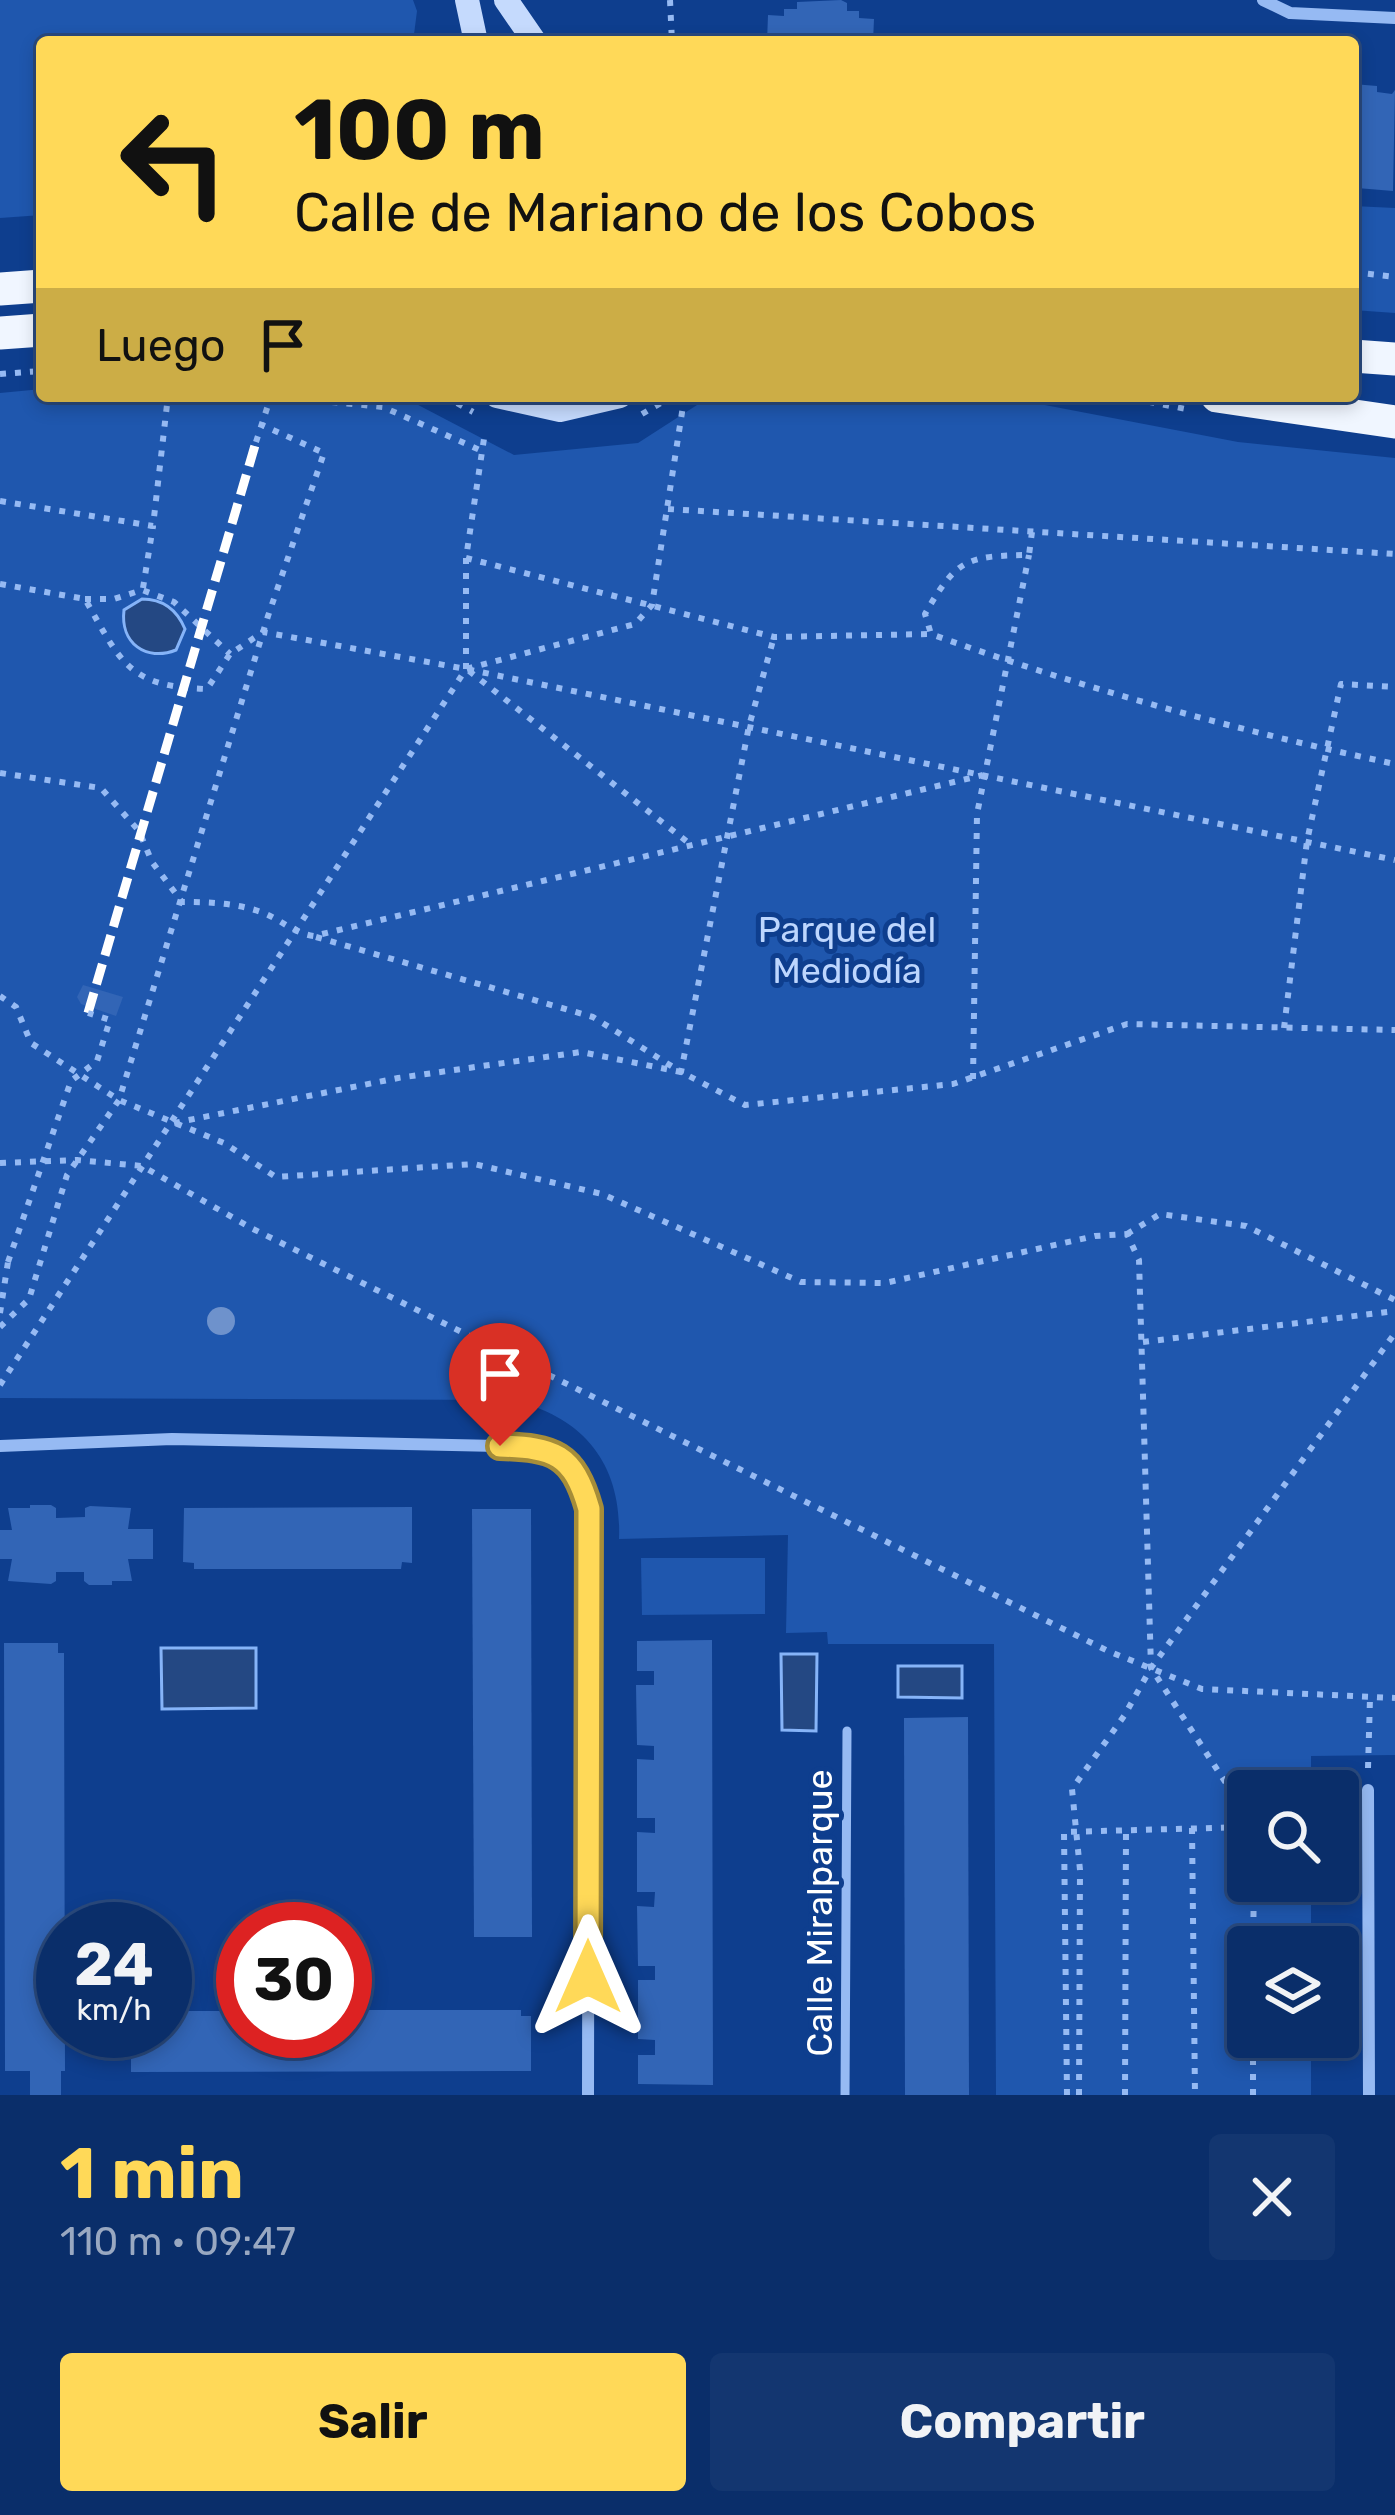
<!DOCTYPE html>
<html lang="es">
<head>
<meta charset="utf-8">
<style>
  :root { --surface:#0a2e6a; --page:#133670; --text:#f1f3f6; --muted:#99a8c1; --line:#2a4a7e; --accent:#ffd958 }
  body { margin:0; font-family:Rubik,sans-serif; background:var(--page); color:var(--text); height:100vh; display:flex; flex-direction:column; font-size:45px; white-space:nowrap }
  * { box-sizing:border-box; margin:0 }
  p { font-size:39px; color:var(--muted) }
  .icon { flex:none; width:66px; height:66px; fill:none; stroke:currentColor; stroke-width:2; stroke-linecap:round; stroke-linejoin:round }
  .map { position:relative; height:2095px; overflow:hidden }
  .side { display:flex; flex-direction:column; background:var(--surface); flex:1 }
  .side>* { flex:none }
  .banner { position:absolute; left:36px; top:36px; width:1323px; height:366px; border-radius:12px; box-shadow:0 6px 18px #0003,0 0 0 3px var(--line); background:#ffd958; color:#111; overflow:hidden }
  .controls { position:absolute; left:1227px; top:1770px; display:grid; gap:24px }
  .controls a { display:grid; place-items:center; width:132px; height:132px; border-radius:12px; background:var(--surface); box-shadow:0 6px 18px #0003,0 0 0 3px var(--line); font-size:60px }
  .speed { position:absolute; left:36px; top:1902px; display:flex; gap:24px; font-size:60px; font-weight:700; text-align:center }
  .speed>* { display:grid; place-content:center; width:156px; height:156px; border-radius:50%; background:var(--surface); box-shadow:0 6px 18px #0003,0 0 0 3px var(--line); line-height:1 }
  .speed small { font-size:30px; font-weight:400 }
  .speed .limit { border:18px solid #d22; background:#fff; color:#111 }
  .pin { position:absolute; display:grid; place-items:center; width:102px; height:102px; color:#fff; margin:-123px -51px; border-radius:50% 50% 50% 0; rotate:-45deg; box-shadow:0 0 12px #0007 }
  .pin .icon { rotate:45deg }
  .me { position:absolute; width:132px; margin:-66px; rotate:0deg; stroke-linejoin:round; filter:drop-shadow(0 0 9px #0008) }
  .turn { display:flex; align-items:center; gap:42px; height:252px; padding:0 60px; font-size:54px }
  .turn .icon { width:156px; height:156px; stroke-width:2.5 }
  .turn b { display:block; font-size:84px; line-height:102px }
  .then { display:flex; align-items:center; height:114px; padding:0 60px; background:#0003; gap:24px; font-size:45px }
  .round { display:grid; place-items:center; flex:none; width:126px; height:126px; border-radius:12px; background:var(--page) }
  .summary { display:flex; align-items:center; justify-content:space-between; height:204px; padding:0 60px }
  h1 { font-size:72px; font-weight:700; line-height:90px; color:var(--accent) }
  .cta { display:flex; gap:24px; margin-top:auto; padding:24px 60px }
  .cta a { flex:1; height:138px; border-radius:12px; background:var(--accent); color:#111; font-size:48px; font-weight:700; line-height:138px; text-align:center }
  .cta a+a { background:var(--page); color:var(--text) }
  .map>svg:first-child { display:block }
</style>
</head>
<body>
<div class="map">
<svg width="1395" height="2095" viewBox="0 0 1395 2095">
  <rect width="100%" height="100%" fill="#0e3e8e"/>
  <g fill="#1f57ae">
    <polygon points="0,0 413,0 417,11 413,42 42,42 42,215 0,218"/>
    <polygon points="1353,206 1395,208 1395,313 1353,310"/>
    <path d="M 42,389 L 42,396 L 401,396 L 514,455 L 638,443 L 711,396 L 998,396 L 1238,442 L 1395,458 L 1395,1755 L 1311,1756 L 1311,1791 L 1248,1791 L 1248,1881 L 1311,1881 L 1311,1947 L 1248,1947 L 1248,2037 L 1311,2037 L 1311,2095 L 996,2095 L 994,1644 L 828,1644 L 827,1632 L 786,1633 L 788,1535 L 619,1539 C 622,1464 584,1417 512,1400 L 0,1398 L 0,393 Z"/>
    <polygon points="641,1558 765,1558 765,1614 642,1615"/>
  </g>
  <g fill="#244883" stroke="#86b4f8" stroke-width="3">
    <path d="M 142,599 C 163,599 177,610 185,629 L 176,650 C 146,662 120,643 124,610 Z"/>
    <polygon points="161,1648 256,1648 256,1708 162,1709"/>
    <polygon points="781,1654 817,1654 816,1731 782,1730"/>
    <polygon points="898,1666 962,1666 962,1698 898,1697"/>
  </g>
  <g fill="#3265b6">
    <polygon points="841,0 847,3 847,11 859,11 859,18 874,19 873,42 767,42 768,15 784,16 784,9 797,9 797,2"/>
    <polygon points="1353,84 1377,86 1377,92 1392,94 1395,90 1393,191 1357,188 1360,144 1353,136"/>
    <polygon points="83,985 123,997 116,1016 81,1004 77,997"/>
    <polygon points="30,1505 51,1505 56,1508 56,1518 85,1517 85,1508 90,1506 131,1508 128,1529 153,1529 153,1559 128,1559 132,1581 112,1581 112,1585 89,1585 84,1581 84,1572 56,1572 56,1581 51,1584 8,1581 12,1559 0,1559 0,1530 12,1530 8,1508 30,1508"/>
    <polygon points="412,1507 412,1563 402,1562 401,1569 194,1569 194,1563 183,1562 184,1508"/>
    <polygon points="472,1509 531,1509 532,1937 474,1937"/>
    <polygon points="712,1640 713,2085 638,2084 638,2055 655,2055 655,2040 638,2039 638,1980 655,1980 655,1966 638,1966 637,1906 654,1907 655,1892 637,1892 637,1832 655,1833 655,1818 637,1818 637,1759 654,1760 654,1746 637,1745 636,1685 654,1685 654,1671 637,1671 637,1641"/>
    <polygon points="4,1643 58,1643 58,1653 64,1653 65,2071 61,2071 61,2095 30,2095 30,2071 5,2071"/>
    <polygon points="968,1717 969,2095 905,2095 904,1718"/>
    <polygon points="345,2010 521,2010 521,2016 531,2016 531,2071 131,2072 131,2031 165,2031 165,2011 243,2011 243,2031 345,2031"/>
  </g>
  <g fill="none" stroke-linecap="round" stroke-linejoin="round">
    <g stroke="#96baf3" stroke-width="6" stroke-dasharray="6 9" stroke-linecap="butt">
      <polyline points="670,0 672,42"/>
      <polyline points="1353,272 1395,277"/>
      <polyline points="0,374 42,371"/>
      <polyline points="444,396 473,412"/>
      <polyline points="1119,396 1186,409"/>
      <polyline points="167,401 271,396 383,407 482,451"/>
      <polyline points="642,414 673,396"/>
      <polyline points="256,442 271,396"/>
      <polyline points="0,501 153,526 168,396"/>
      <polyline points="668,509 1395,554"/>
      <path d="M 1032,532 L 1029,555 C 967,556 957,558 925,614 L 931,634 C 1081,688 1239,731 1395,764"/>
      <polyline points="466,558 774,637 931,634"/>
      <path d="M 0,584 L 85,599 C 121,662 128,687 207,689 L 230,654 L 263,632 L 466,669 L 1395,860"/>
      <polyline points="143,588 153,526"/>
      <polyline points="85,599 114,599 142,590 174,602 230,654"/>
      <polyline points="466,669 466,558 485,432"/>
      <polyline points="469,671 690,844"/>
      <path d="M 0,773 L 101,788 L 139,831 L 152,862 L 182,902 C 208,902 236,903 261,912 C 281,919 292,933 314,936 L 983,775"/>
      <polyline points="316,937 593,1017 681,1072 749,726 774,637"/>
      <polyline points="0,996 16,1007 31,1043 119,1100 224,1143 276,1177 474,1164 602,1194 801,1282 885,1283 1095,1236 1127,1234 1139,1260 1151,1668 1248,1817"/>
      <polyline points="1284,1028 1307,841 1341,684 1395,687"/>
      <polyline points="973,1079 977,814 1029,555"/>
      <polyline points="174,1123 398,1078 581,1052 681,1072 745,1105 953,1084 1127,1024 1395,1030"/>
      <polyline points="0,1163 77,1160 142,1166 253,1229 1108,1651 1202,1689 1395,1698"/>
      <polyline points="1127,1234 1160,1214 1246,1226 1395,1300"/>
      <polyline points="0,1313 8,1262"/>
      <polyline points="0,1327 29,1299 67,1175 119,1100 268,616 324,453 262,425"/>
      <polyline points="1143,1342 1395,1311"/>
      <polyline points="0,1385 466,669 635,624 652,605 683,406"/>
      <polyline points="1368,1768 1370,1698"/>
      <polyline points="1192,1828 1195,2095"/>
      <polyline points="1253,1947 1254,1881"/>
      <polyline points="1067,2095 1064,1832 1248,1827"/>
      <polyline points="1079,2095 1080,1870 1072,1789 1124,1716 1151,1668 1395,1333"/>
      <polyline points="1125,2095 1126,1830"/>
      <polyline points="1253,2095 1253,2037"/>
    </g>
    <polyline stroke="#96baf3" stroke-width="9" points="845,2095 847,1731"/>
    <g stroke="#96baf3" stroke-width="12">
      <polyline points="1263,0 1290,13 1395,18"/>
      <path d="M 0,1446 L 172,1439 L 541,1447 C 569,1462 580,1480 589,1509 L 588,2095"/>
      <polyline points="1368,1790 1369,2095"/>
    </g>
    <g stroke="#c5dafd" stroke-width="24">
      <polyline points="467,0 476,42"/>
      <polyline points="506,0 535,42"/>
      <polyline points="497,396 560,410 620,396"/>
    </g>
    <g stroke="#f0f6ff" stroke-width="33">
      <polyline points="0,289 42,286"/>
      <polyline points="0,333 42,330"/>
      <polyline points="1353,356 1395,359"/>
      <polyline points="1217,396 1395,422"/>
    </g>
    <polyline stroke="#fff" stroke-width="9" stroke-dasharray="21 9" stroke-linecap="butt" points="88,1013 256,442"/>
    <polyline stroke="#96baf3" stroke-width="6" stroke-dasharray="6 9" stroke-linecap="butt" points="8,1262 71,1081 97,1061 110,1020 88,1013"/>
  </g>
  <circle fill="#6e92cc" cx="221" cy="1321" r="14"/>
  <g fill="none" stroke-linecap="round" stroke-linejoin="round">
    <defs>
      <path id="route" d="M 500,1446 C 554,1448 573,1453 589,1509 L 588,1977"/>
    </defs>
    <use href="#route" stroke="#a68d39" stroke-width="30"/>
    <use href="#route" stroke="#ffd958" stroke-width="21"/>
  </g>
  <g text-anchor="middle" stroke-width="10" stroke-linejoin="round" paint-order="stroke">
    <g font-size="36" fill="#bdd6fe" stroke="#0e3e8e">
      <text x="847" y="942">Parque del<tspan x="847" dy="41">Mediodía</tspan></text>
    </g>
    <g font-size="36" fill="#fff" stroke="#0e3e8e">
      <text transform="translate(819 1913) rotate(-90)" y="13">Calle Miralparque</text>
    </g>
  </g>
</svg>
<div class="controls">
<a><svg class="icon" aria-label="search" viewBox="0 0 24 24"><circle cx="10" cy="10" r="6"/><path d="M15 15l6 6"/></svg></a>
<a><svg class="icon" aria-label="layers" viewBox="0 0 24 24"><path d="M12 4l9 5-9 5-9-5zM3 14l9 5 9-5"/></svg></a>
</div>
<div class="speed"><div>24<small>km/h</small></div><div class="limit">30</div></div>
<div class="pin" style="left:500px;top:1446px;background:#d93025"><svg class="icon" aria-label="arrive" viewBox="0 0 24 24"><path d="M6 21V4h12l-3 4 3 4H6"/></svg></div>
<svg class="me" style="left:588px;top:1977px" viewBox="-20 -20 40 40"><path d="M0-17L14 15 0 8-14 15z" fill="#ffd958" stroke="#fff" stroke-width="4"/></svg>
<div class="banner">
<div class="turn"><svg class="icon" aria-label="left" viewBox="0 0 24 24"><path d="M17 20v-9H6M10 6l-5 5 5 5"/></svg><div><b>100 m</b>Calle de Mariano de los Cobos</div></div>
<div class="then">Luego<svg class="icon" aria-label="arrive" viewBox="0 0 24 24"><path d="M6 21V4h12l-3 4 3 4H6"/></svg></div>
</div>
</div>
<section class="side">
<div class="summary"><div><h1>1 min</h1><p>110 m · 09:47</p></div><a class="round"><svg class="icon" aria-label="close" viewBox="0 0 24 24"><path d="M6 6l12 12M18 6L6 18"/></svg></a></div>
<div class="cta"><a>Salir</a><a>Compartir</a></div>
</section>
</body>
</html>
